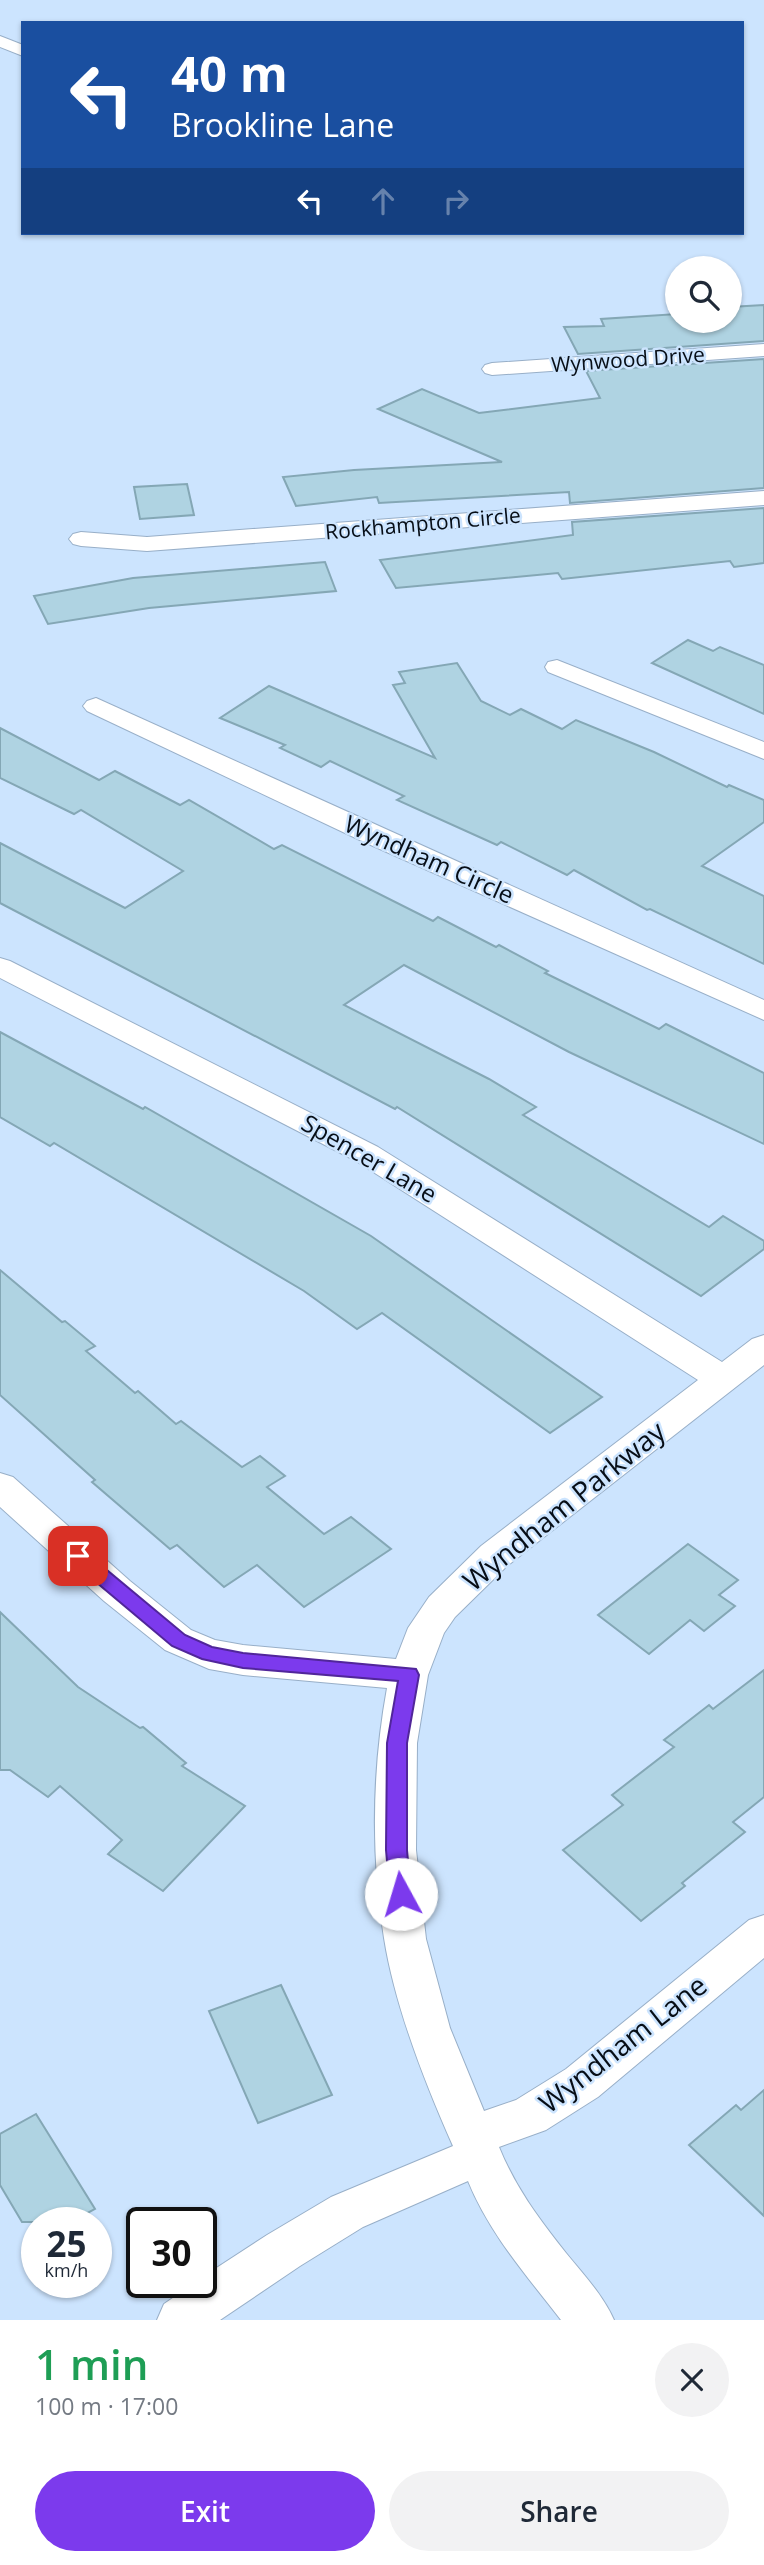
<!DOCTYPE html>
<html lang="en">
<head>
<meta charset="utf-8">
<style>
  :root { --surface:#fff; --page:#f2f2f3; --text:#1f2937; --muted:#747a83; --accent:#7c3aed }
  body { margin:0; font-family:"Open Sans",sans-serif; background:var(--page); color:var(--text); height:100vh; display:flex; flex-direction:column; font-size:26px; white-space:nowrap }
  * { box-sizing:border-box; margin:0 }
  p { font-size:23px; color:var(--muted) }
  .icon { flex:none; width:38px; height:38px; fill:none; stroke:currentColor; stroke-width:2; stroke-linecap:round; stroke-linejoin:round }
  .map { position:relative; height:2320px; overflow:hidden }
  .side { display:flex; flex-direction:column; background:var(--surface); flex:1 }
  .side>* { flex:none }
  .guide { position:absolute; left:21px; top:21px; width:723px; height:214px; border-radius:0px; box-shadow:0 2px 5px #0004; background:#1a4fa0; color:#fff; overflow:hidden }
  .buttons { position:absolute; left:665px; top:256px; display:grid; gap:14px }
  .buttons a { display:grid; place-items:center; width:77px; height:77px; border-radius:50%; background:var(--surface); box-shadow:0 2px 5px #0004; font-size:35px }
  .speed { position:absolute; left:21px; top:2207px; display:flex; gap:14px; font-size:35px; font-weight:700; text-align:center }
  .speed>* { display:grid; place-content:center; width:91px; height:91px; border-radius:50%; background:var(--surface); box-shadow:0 2px 5px #0004; line-height:1 }
  .speed small { font-size:18px; font-weight:400 }
  .speed .limit { border:4px solid #111; border-radius:10px; background:#fff; color:#111 }
  .pin { position:absolute; display:grid; place-items:center; width:60px; height:60px; color:#fff; margin:-30px; border-radius:14px; box-shadow:0 4px 10px #0006 }
  .me { position:absolute; width:77px; margin:-38px; rotate:354deg; stroke-linejoin:round; filter:drop-shadow(0 0 5px #0008) }
  .turn { display:flex; align-items:center; gap:24px; height:147px; padding:0 35px; font-size:32px }
  .turn .icon { width:91px; height:91px; stroke-width:2.5 }
  .turn b { display:block; font-size:49px; line-height:60px }
  .lanes { display:flex; align-items:center; height:66px; padding:0 35px; background:#0003; justify-content:center; gap:35px; direction:ltr }
  .lanes .off { opacity:.35 }
  .round { display:grid; place-items:center; flex:none; width:74px; height:74px; border-radius:37px; background:var(--page) }
  .overview { display:flex; align-items:center; justify-content:space-between; height:119px; padding:0 35px }
  h1 { font-size:42px; font-weight:600; line-height:52px; color:#1e9e55 }
  .action { display:flex; gap:14px; margin-top:auto; padding:14px 35px }
  .action a { flex:1; height:80px; border-radius:42px; background:var(--accent); color:#fff; font-size:28px; font-weight:600; line-height:80px; text-align:center }
  .action a+a { background:var(--page); color:var(--text) }
  .map>svg:first-child { display:block }
</style>
</head>
<body>
<div class="map">
<svg width="764" height="2320" viewBox="0 0 764 2320">
  <rect width="100%" height="100%" fill="#cce4fe"/>
  <g fill="#afd3e2" stroke="#84a7b5" stroke-width="2">
    <polygon points="764,305 764,341 578,354 564,327 604,326 601,319 677,314 677,320 730,320 730,307"/>
    <polygon points="764,359 764,488 570,503 569,492 379,503 377,497 296,506 283,477 354,470 502,462 378,409 422,389 479,413 600,398 586,371"/>
    <polygon points="187,484 194,515 140,519 134,487"/>
    <polygon points="764,508 764,563 734,567 730,561 562,579 558,573 396,588 380,560 573,535 572,522"/>
    <polygon points="325,562 336,591 149,608 48,624 34,596 133,578"/>
    <polygon points="688,640 713,651 720,647 764,665 764,714 652,663"/>
    <polygon points="457,663 481,701 510,715 521,709 562,729 576,720 654,752 727,787 729,785 764,800 764,822 702,866 764,896 764,964 650,909 647,910 574,870 567,875 501,842 497,845 397,800 404,796 330,761 321,767 280,748 285,745 220,718 269,686 435,758 393,685 405,683 399,672"/>
    <polygon points="0,728 99,780 115,771 180,805 189,800 274,849 282,845 433,921 438,917 496,947 499,945 548,971 545,973 659,1029 666,1024 764,1073 764,1144 569,1052 404,965 344,1005 489,1079 536,1107 523,1115 709,1227 723,1216 764,1241 764,1249 701,1296 397,1107 395,1109 0,903 0,843 125,908 183,871 81,810 74,814 0,778"/>
    <polygon points="0,1032 143,1109 145,1107 371,1236 602,1397 550,1433 382,1313 357,1329 304,1291 54,1143 50,1146 0,1117"/>
    <polygon points="0,1270 62,1322 65,1321 95,1346 86,1351 135,1393 138,1391 176,1424 181,1421 242,1467 260,1456 285,1476 267,1487 324,1534 351,1517 391,1549 304,1607 257,1565 224,1587 177,1545 170,1549 92,1482 95,1480 0,1395"/>
    <polygon points="688,1544 738,1580 719,1595 735,1606 704,1631 690,1620 649,1654 598,1615"/>
    <polygon points="0,1612 78,1687 140,1728 143,1727 186,1763 182,1766 245,1806 163,1891 108,1854 122,1840 60,1786 48,1797 10,1770 0,1770"/>
    <polygon points="764,1670 764,1797 733,1822 745,1832 682,1883 685,1886 641,1921 563,1850 623,1805 612,1795 674,1747 664,1740 709,1705 713,1709"/>
    <polygon points="281,1985 332,2095 258,2123 209,2011"/>
    <polygon points="764,2090 764,2216 689,2145 736,2105 741,2110"/>
    <polygon points="36,2114 95,2209 71,2222 22,2222 0,2185 0,2134"/>
  </g>
  <g fill="none" stroke-linecap="round" stroke-linejoin="round">
    <defs>
      <g id="minor">
        <polygon points="0,36 23,45 23,56 0,47"/>
        <polygon points="764,344 764,356 492,375 485,373 482,369 485,365 492,363"/>
        <polygon points="764,491 764,505 147,551 81,546 73,544 69,539 73,534 81,532 147,537"/>
        <polygon points="557,660 764,742 764,759 548,672 545,667 548,662"/>
        <polygon points="96,698 764,1000 764,1020 364,842 87,711 83,706 87,701"/>
        <path d="M 0,958 L 10,961 L 378,1147 L 722,1362 L 752,1339 L 764,1335 L 764,1365 L 507,1566 L 455,1617 L 444,1633 L 428,1675 L 417,1743 L 416,1850 L 426,1939 L 450,2028 L 484,2111 L 516,2100 L 566,2069 L 749,1920 L 764,1915 L 764,1958 L 598,2097 L 546,2130 L 499,2147 C 515,2187 539,2219 566,2253 C 583,2274 603,2295 614,2320 L 561,2320 C 527,2276 489,2233 468,2181 L 363,2227 L 300,2266 L 220,2320 L 157,2320 L 164,2304 L 196,2282 L 201,2282 L 201,2278 L 267,2235 L 331,2197 L 453,2146 C 425,2083 395,2007 384,1938 C 371,1856 372,1770 387,1688 L 243,1675 L 209,1669 L 165,1650 L 104,1601 L 0,1507 L 0,1473 L 13,1477 L 130,1581 L 191,1630 L 215,1640 L 243,1645 L 396,1659 L 408,1628 L 429,1597 L 481,1546 L 698,1380 L 356,1161 L 0,978 Z"/>
      </g>
    </defs>
    <use href="#minor" stroke="#98afc8" stroke-width="2"/>
    <use href="#minor" fill="#fff" fill-rule="evenodd"/>
  </g>
  <polygon fill="#7c3aed" stroke="#51269a" stroke-width="2" points="78,1549 84,1551 185,1635 212,1647 243,1653 416,1669 419,1675 407,1743 407,1850 411,1894 408,1901 401,1903 393,1901 390,1894 386,1850 387,1743 398,1681 243,1668 202,1659 172,1646 71,1561 68,1556 71,1551"/>
  <g text-anchor="middle" stroke-width="5" stroke-linejoin="round" paint-order="stroke">
    <g font-size="21" fill="#070e17" stroke="#cce4fe">
      <text transform="translate(628 360) rotate(-4)" y="7">Wynwood Drive</text>
      <text transform="translate(423 524) rotate(-5)" y="7">Rockhampton Circle</text>
    </g>
    <g font-size="24" fill="#070e17" stroke="#cce4fe">
      <text transform="translate(429 860) rotate(24)" y="8">Wyndham Circle</text>
      <text transform="translate(369 1159) rotate(30)" y="8">Spencer Lane</text>
    </g>
    <g font-size="28" fill="#070e17" stroke="#cce4fe">
      <text transform="translate(564 1506) rotate(-39)" y="10">Wyndham Parkway</text>
      <text transform="translate(623 2044) rotate(-38)" y="10">Wyndham Lane</text>
    </g>
  </g>
</svg>
<div class="buttons">
<a><svg class="icon" aria-label="search" viewBox="0 0 24 24"><circle cx="10" cy="10" r="6"/><path d="M15 15l6 6"/></svg></a>
</div>
<div class="speed"><div>25<small>km/h</small></div><div class="limit">30</div></div>
<div class="pin" style="left:78px;top:1556px;background:#d93025"><svg class="icon" aria-label="arrive" viewBox="0 0 24 24"><path d="M6 21V4h12l-3 4 3 4H6"/></svg></div>
<svg class="me" style="left:401px;top:1894px" viewBox="-20 -20 40 40"><circle r="19" fill="#fff"/><path d="M0-13L10 11 0 6-10 11z" fill="#7c3aed"/></svg>
<div class="guide">
<div class="turn"><svg class="icon" aria-label="left" viewBox="0 0 24 24"><path d="M17 20v-9H6M10 6l-5 5 5 5"/></svg><div><b>40 m</b>Brookline Lane</div></div>
<div class="lanes"><svg class="icon" aria-label="left" viewBox="0 0 24 24"><path d="M17 20v-9H6M10 6l-5 5 5 5"/></svg><svg class="icon off" aria-label="ahead" viewBox="0 0 24 24"><path d="M12 20V5M6 11l6-6 6 6"/></svg><svg class="icon off" aria-label="right" viewBox="0 0 24 24"><path d="M7 20v-9h11M14 6l5 5-5 5"/></svg></div>
</div>
</div>
<section class="side">
<div class="overview"><div><h1>1 min</h1><p>100 m · 17:00</p></div><a class="round"><svg class="icon" aria-label="close" viewBox="0 0 24 24"><path d="M6 6l12 12M18 6L6 18"/></svg></a></div>
<div class="action"><a>Exit</a><a>Share</a></div>
</section>
</body>
</html>
